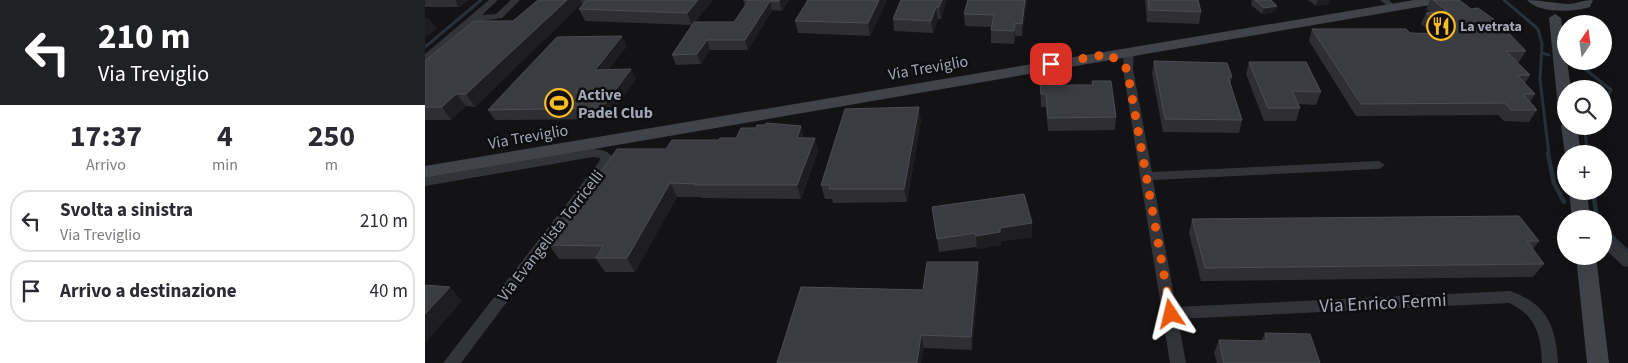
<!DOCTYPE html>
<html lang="it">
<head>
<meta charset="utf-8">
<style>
  :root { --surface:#fff; --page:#f7f7f7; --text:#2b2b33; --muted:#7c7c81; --line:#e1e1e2 }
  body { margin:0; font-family:"Source Sans 3",sans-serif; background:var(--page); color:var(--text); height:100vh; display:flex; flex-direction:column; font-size:19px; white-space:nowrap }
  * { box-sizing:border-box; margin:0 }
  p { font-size:16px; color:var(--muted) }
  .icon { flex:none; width:28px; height:28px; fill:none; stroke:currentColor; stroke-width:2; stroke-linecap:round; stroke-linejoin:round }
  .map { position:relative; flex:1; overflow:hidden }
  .panel { display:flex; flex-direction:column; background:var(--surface); width:425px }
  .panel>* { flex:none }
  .banner { background:#202124; color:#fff; overflow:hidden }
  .needle { width:32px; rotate:13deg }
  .buttons { position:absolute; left:1132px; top:15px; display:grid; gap:10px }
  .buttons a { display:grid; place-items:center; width:55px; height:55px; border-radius:50%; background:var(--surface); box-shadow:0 5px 20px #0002; font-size:25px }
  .pin { position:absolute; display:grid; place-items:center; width:42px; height:42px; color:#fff; margin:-21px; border-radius:10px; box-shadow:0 2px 8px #0006 }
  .me { position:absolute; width:55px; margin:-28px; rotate:350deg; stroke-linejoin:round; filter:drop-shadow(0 0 4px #0008) }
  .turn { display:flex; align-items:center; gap:18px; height:105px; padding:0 15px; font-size:22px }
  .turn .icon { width:65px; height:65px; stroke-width:2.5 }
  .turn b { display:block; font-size:35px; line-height:42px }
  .eta { display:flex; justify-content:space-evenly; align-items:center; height:85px; text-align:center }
  .eta b { font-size:30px; font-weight:700; line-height:35px }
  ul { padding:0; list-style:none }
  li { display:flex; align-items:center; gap:15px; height:62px; margin:0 10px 8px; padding:0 5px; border:2px solid var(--line); border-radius:20px }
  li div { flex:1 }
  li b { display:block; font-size:19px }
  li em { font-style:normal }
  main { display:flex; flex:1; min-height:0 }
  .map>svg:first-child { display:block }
</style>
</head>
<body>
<main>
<section class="panel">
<div class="banner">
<div class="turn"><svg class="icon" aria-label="left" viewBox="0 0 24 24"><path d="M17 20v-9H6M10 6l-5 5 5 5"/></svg><div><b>210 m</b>Via Treviglio</div></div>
</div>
<div class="eta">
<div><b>17:37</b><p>Arrivo</p></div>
<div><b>4</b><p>min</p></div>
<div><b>250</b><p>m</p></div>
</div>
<ul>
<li><svg class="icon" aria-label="left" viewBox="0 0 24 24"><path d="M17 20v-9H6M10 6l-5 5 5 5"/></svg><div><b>Svolta a sinistra</b><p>Via Treviglio</p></div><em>210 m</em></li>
<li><svg class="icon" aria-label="arrive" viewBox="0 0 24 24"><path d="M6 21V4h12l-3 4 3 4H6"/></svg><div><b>Arrivo a destinazione</b></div><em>40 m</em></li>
</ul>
</section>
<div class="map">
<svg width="1203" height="363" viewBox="0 0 1203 363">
  <rect width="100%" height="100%" fill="#131315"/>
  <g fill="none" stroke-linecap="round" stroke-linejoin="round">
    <g stroke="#28313a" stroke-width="3">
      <polyline points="1079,0 1113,29 1117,44 1115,79 1124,155"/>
      <polyline points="0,47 56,0"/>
      <polyline points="1117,53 1124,55"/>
      <polyline points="1150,61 1186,90 1179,103"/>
      <polyline points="1160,126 1162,154"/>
    </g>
    <g stroke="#28313a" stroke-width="4.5">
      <polyline points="1123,154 1129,183 1139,202"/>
      <polyline points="1168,191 1172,219"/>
      <polyline points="1179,230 1203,252"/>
    </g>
    <g fill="#33343a" fill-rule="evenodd">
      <polygon points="64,0 73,0 57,15 71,14 86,0 95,0 77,18 49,22 4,61 0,62 0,54"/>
      <polygon points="955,0 964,0 971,7 967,10"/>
      <path d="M 704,48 L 709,51 L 708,69 L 727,172 L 954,161 L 960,165 L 954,169 L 728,180 L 751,307 L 1085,291 C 1122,304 1131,326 1133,363 L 1117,363 C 1116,336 1111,315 1084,303 L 753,319 L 761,363 L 745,363 L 698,69 L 699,51 Z"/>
      <path d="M 168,149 C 176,150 183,150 187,157 L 184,166 L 36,363 L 18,363 L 174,162 L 175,158 L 168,157 L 0,186 L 0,178 Z"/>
      <polygon points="1179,235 1184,236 1203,254 1203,267 1198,266 1179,248"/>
    </g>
    <g fill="#41434a" fill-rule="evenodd">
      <polygon points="989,0 1017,0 1011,4 0,178 0,166"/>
      <path d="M 1102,0 C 1115,0 1128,3 1142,4 C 1152,4 1157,0 1168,0 L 1165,7 C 1149,12 1114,14 1102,0 Z"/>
      <polygon points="1130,14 1136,18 1146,89 1141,89 1141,113 1136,111 1133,108 1124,18"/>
      <polygon points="1138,122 1141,122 1141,126 1152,126 1156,154 1141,154 1141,157 1140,154 1136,126"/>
      <polygon points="1144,191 1162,191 1165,219 1147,219"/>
      <polygon points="1151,256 1171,256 1184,363 1162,363"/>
    </g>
  </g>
  <g fill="#2f2f33">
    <polygon points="0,0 44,0 34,7 0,7"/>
    <polygon points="113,0 288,0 267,25 160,21 154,9 158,5 157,3 50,107 41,106 26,120 0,120 0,61 88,21"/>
    <polygon points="318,0 364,0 357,11 347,10 323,50 285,50 276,64 251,65 247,55 309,22 320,6"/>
    <polygon points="383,0 462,0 445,36 373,33 370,21"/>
    <polygon points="476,0 522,0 516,19 513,19 508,33 469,31 468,19"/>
    <polygon points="543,0 602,0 597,36 590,36 589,44 566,43 566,27 540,26 539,14"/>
    <polygon points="720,0 773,0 776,12 774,24 722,22"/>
    <polygon points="827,0 846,0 852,6 850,12 837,14 826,5"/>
    <polygon points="883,0 905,0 904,4 891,6"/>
    <polygon points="1005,0 1034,0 1101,51 1094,62 1092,62 1105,75 1100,83 1110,94 1105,102 1112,110 1104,122 1079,121 1073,115 931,116 884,41 887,29 1008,34 996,24 1001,13 1005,12 1001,9"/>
    <polygon points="202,46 183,70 211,79 183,119 70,120 63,110"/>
    <polygon points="729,61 807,77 805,85 817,120 814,133 738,132 727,74"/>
    <polygon points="824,62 896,92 891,105 874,104 875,108 871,121 839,121 821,74"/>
    <polygon points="667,81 691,117 690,130 623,131 621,107 616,107 615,83 634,85 667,85"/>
    <polygon points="496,120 482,202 408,203 407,199 400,199 396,185"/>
    <polygon points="331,128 380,138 390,138 393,151 376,199 276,198 276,197 252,197 210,272 180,272 171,259 134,259 124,245 241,149 294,140 311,138"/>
    <polygon points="507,207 607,237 576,241 576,245 552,249 551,247 514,252"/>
    <polygon points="767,219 1114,241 1108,249 1119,264 1108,277 776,281 764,233"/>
    <polygon points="553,262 554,276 547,350 499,348 352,363"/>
    <polygon points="840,333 895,363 792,363 789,353 794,340 836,341"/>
  </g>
  <g fill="#1e1e21">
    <polygon points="30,0 44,0 34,7"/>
    <polygon points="142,0 155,0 157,3 50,107 41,94"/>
    <polygon points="273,0 288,0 267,25 262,13"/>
    <polygon points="355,0 364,0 357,11 354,1"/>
    <polygon points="454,0 462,0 445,36 443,23"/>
    <polygon points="517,0 522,0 516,19 514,7"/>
    <polygon points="600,0 602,0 597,36 597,24"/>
    <polygon points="893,0 905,0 904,4 891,6"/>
    <polygon points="345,1 347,10 323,50 320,40"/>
    <polygon points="852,6 850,12 837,14 839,8"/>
    <polygon points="511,7 513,19 508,33 506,21"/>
    <polygon points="3,17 12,29 0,38 0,19"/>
    <polygon points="590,23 590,36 589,44 589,31"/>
    <polygon points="197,36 202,46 175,80 170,70"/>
    <polygon points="282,40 285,50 276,64 272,54"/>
    <polygon points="206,69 211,79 183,119 177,108"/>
    <polygon points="31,94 41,106 26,120 17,107"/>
    <polygon points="494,107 496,120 482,202 479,189"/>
    <polygon points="376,126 380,140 372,138"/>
    <polygon points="390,138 393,151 376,199 372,185"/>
    <polygon points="245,183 252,197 210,272 202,258"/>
    <polygon points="607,223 607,237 576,241 576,245 552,249 551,236 575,228"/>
    <polygon points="553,262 554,276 547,350 546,337"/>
    <polygon points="25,287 37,301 0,343 0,314"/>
    <polygon points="496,335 499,348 496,363 492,363"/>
  </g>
  <g fill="#3b3c41" stroke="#4c4d54">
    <polygon points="113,0 142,0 41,94 31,94 17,107 0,107 0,61 49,21 88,21"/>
    <polygon points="160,0 273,0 262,13 154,9 161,1"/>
    <polygon points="320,0 355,0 354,1 345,1 320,40 282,40 272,54 247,55 269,22 309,22 324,0"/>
    <polygon points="383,0 454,0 443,23 370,21"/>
    <polygon points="476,0 517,0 514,7 511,7 506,21 468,19"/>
    <polygon points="543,0 600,0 597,24 590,23 589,31 566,30 569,15 539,14"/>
    <polygon points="723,0 773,0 776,12 724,10"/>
    <polygon points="830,0 846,0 852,6 839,8"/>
    <polygon points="1008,0 1034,0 1046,9 1053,8 1074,23 1101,51 1081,51 1105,75 1092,75 1110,94 1098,94 1112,110 1086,110 1080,103 936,104 887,29 981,29 985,33 1027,34 1001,13 1022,11"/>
    <polygon points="197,36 170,70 206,69 177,108 63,110 132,37"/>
    <polygon points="729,61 802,63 807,77 803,77 817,120 740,119"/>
    <polygon points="824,62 881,62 896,92 867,91 875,108 843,108"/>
    <polygon points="667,81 686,81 691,117 623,118 621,94 616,94 615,83 634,83 634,85 668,85"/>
    <polygon points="494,107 479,189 404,189 405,185 396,185 420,109"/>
    <polygon points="341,123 376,126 372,138 390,138 372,185 270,185 271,184 245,183 202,258 171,258 178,246 124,245 192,149 241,149 247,140 294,140 295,138 311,138 316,128 331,128 332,125 340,125"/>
    <polygon points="599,194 607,223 575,228 575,232 551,236 550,233 512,239 507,207"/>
    <polygon points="1094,216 1114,241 1102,241 1119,264 780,268 767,219"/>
    <polygon points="502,262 553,262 546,337 496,335 492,363 352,363 376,287 498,290"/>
    <polygon points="0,285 25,287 0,314"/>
    <polygon points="840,333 885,334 895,363 799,363 794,340 842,341"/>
  </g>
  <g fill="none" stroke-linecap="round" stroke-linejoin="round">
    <polyline stroke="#ea580c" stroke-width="9" stroke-dasharray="0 16.2" points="626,64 684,54 702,69 746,314"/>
  </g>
  <defs>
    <symbol id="restaurant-ring" viewBox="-11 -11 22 22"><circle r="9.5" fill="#0e0e10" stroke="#ffbc20" stroke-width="1.5"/><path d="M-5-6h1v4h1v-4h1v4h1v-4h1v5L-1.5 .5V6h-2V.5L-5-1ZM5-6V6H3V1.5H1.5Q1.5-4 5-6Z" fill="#ffbc20"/></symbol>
    <symbol id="stadium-ring" viewBox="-11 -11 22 22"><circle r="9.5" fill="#0e0e10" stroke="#ffbc20" stroke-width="1.5"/><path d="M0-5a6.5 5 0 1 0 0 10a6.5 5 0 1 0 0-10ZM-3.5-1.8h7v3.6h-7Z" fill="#ffbc20"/></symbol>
  </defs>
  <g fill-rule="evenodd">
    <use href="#restaurant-ring" x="1000" y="10" width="32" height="32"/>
    <use href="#stadium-ring" x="118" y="87" width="32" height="32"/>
  </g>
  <g text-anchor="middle" stroke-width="5" stroke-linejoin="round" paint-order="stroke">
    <g font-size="14" font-weight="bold" fill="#a3a8b7" stroke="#0e0e10" text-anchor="start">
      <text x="1035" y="31">La vetrata</text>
    </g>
    <g font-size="16" fill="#a3a8b7" stroke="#0e0e10">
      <text transform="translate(503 67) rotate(-10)" y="6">Via Treviglio</text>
      <text transform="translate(103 136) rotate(-10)" y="6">Via Treviglio</text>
      <text transform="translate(125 235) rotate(-52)" y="6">Via Evangelista Torricelli</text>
    </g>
    <g font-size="16" font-weight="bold" fill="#a3a8b7" stroke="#0e0e10" text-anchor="start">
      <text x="153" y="100">Active<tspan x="153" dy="18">Padel Club</tspan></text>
    </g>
    <g font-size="19" fill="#a3a8b7" stroke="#0e0e10">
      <text transform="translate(958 302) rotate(-3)" y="7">Via Enrico Fermi</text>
    </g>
  </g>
</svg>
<div class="buttons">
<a><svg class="needle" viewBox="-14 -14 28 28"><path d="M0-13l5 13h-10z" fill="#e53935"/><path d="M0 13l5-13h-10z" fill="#7c7c81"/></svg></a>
<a><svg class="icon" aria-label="search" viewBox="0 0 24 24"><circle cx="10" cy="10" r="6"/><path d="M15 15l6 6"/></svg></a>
<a>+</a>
<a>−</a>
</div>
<div class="pin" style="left:626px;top:64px;background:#d93025"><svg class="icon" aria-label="arrive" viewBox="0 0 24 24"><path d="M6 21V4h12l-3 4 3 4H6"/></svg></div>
<svg class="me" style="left:746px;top:314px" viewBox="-20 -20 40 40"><path d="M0-17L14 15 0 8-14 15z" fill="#ea580c" stroke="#fff" stroke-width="4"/></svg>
</div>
</main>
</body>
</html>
